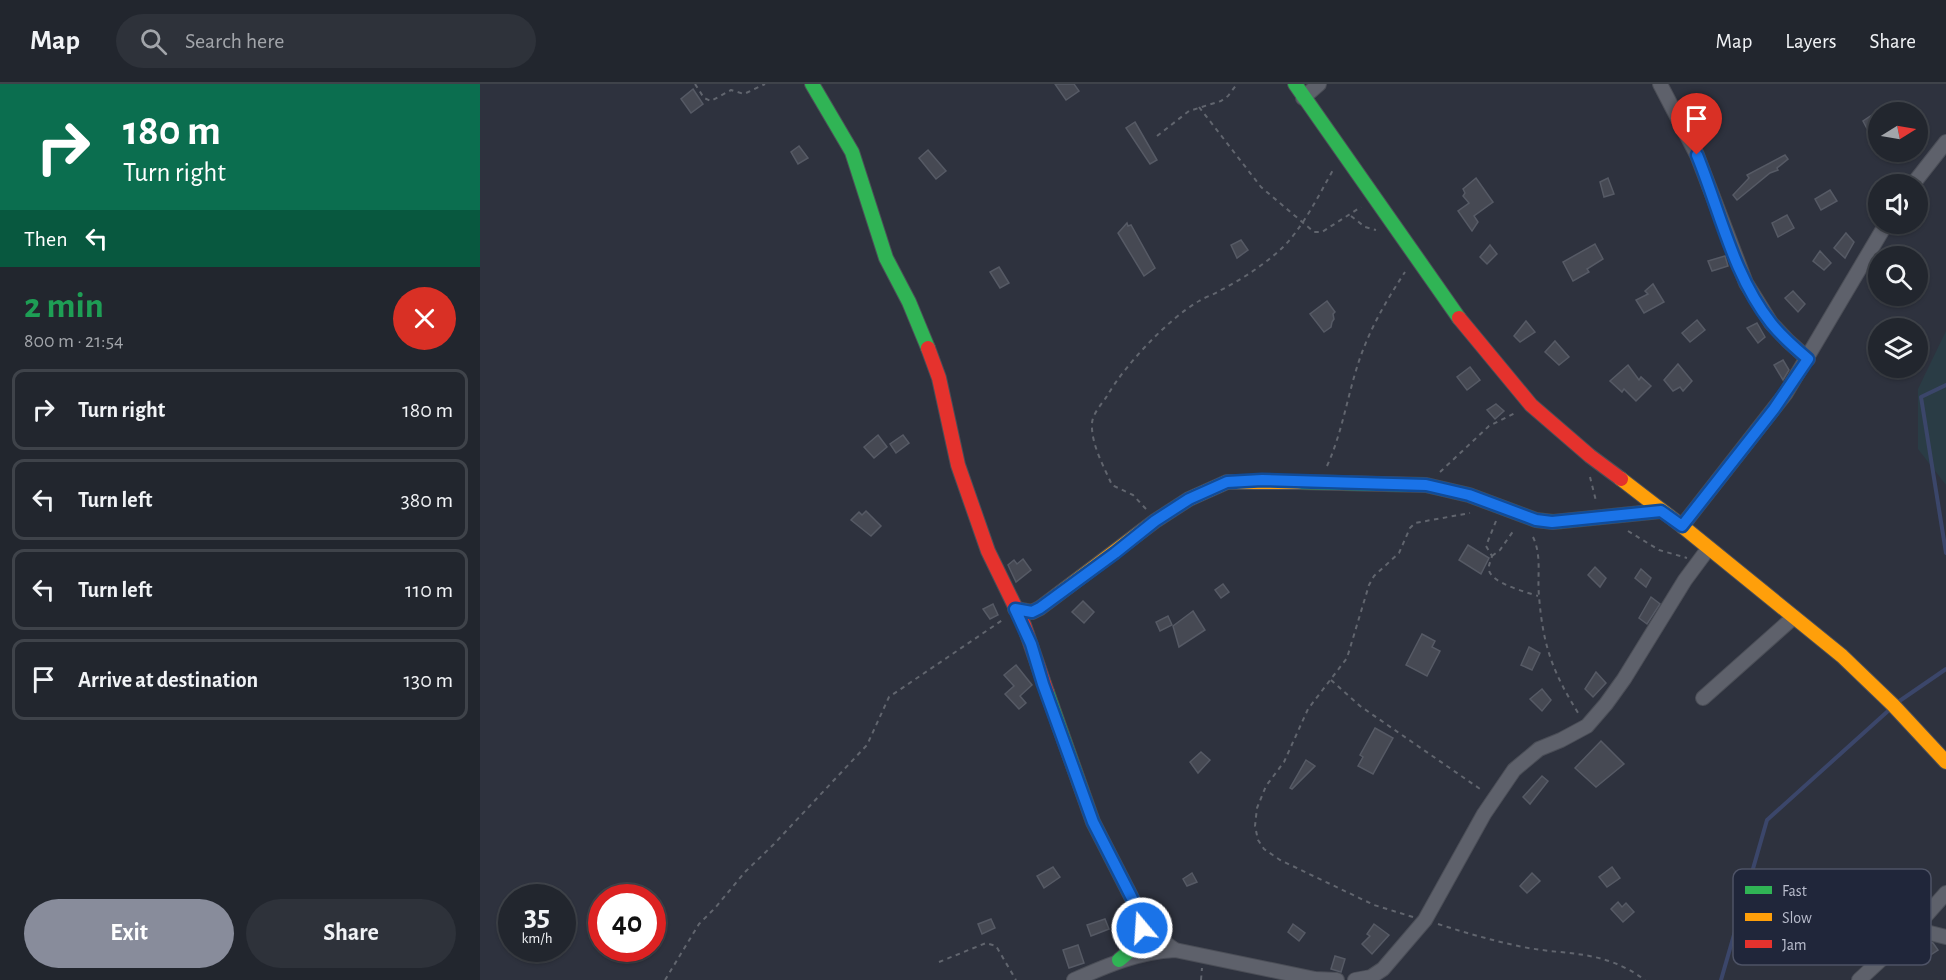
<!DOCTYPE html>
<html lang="en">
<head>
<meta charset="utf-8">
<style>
  :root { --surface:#22262e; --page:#2e323a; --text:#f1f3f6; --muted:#a2a5aa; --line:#3f434a; --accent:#888c9b }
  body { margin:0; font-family:"Alegreya Sans",sans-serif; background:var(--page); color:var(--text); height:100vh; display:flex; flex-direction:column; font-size:22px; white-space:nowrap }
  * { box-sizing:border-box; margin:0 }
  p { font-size:20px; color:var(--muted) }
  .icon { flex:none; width:33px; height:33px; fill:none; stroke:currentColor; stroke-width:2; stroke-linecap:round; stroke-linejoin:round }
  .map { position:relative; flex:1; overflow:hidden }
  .details { display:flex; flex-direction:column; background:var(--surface); width:480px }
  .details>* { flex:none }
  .top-card { background:#0b6e4f; color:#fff; overflow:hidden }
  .needle { width:39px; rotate:79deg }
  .buttons { position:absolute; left:1388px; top:18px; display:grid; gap:12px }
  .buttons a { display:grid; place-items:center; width:60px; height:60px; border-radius:50%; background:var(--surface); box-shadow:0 2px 4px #0004,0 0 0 2px var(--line); font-size:30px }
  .speed { position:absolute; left:18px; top:800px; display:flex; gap:12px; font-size:30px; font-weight:700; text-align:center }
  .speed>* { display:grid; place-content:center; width:78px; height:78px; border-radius:50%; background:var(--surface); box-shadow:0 2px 4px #0004,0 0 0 2px var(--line); line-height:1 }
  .speed small { font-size:15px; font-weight:400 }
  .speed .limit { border:9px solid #d22; background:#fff; color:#111 }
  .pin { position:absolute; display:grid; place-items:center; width:51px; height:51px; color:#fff; margin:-62px -26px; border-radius:50% 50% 50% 0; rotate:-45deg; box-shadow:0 0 6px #0007 }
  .pin .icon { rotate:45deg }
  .me { position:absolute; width:66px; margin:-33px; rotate:342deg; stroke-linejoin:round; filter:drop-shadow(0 0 4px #0008) }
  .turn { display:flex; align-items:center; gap:21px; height:126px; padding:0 24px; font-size:27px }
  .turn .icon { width:78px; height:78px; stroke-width:2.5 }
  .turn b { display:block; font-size:42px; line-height:51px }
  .then { display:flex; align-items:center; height:57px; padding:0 24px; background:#0003; gap:12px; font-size:22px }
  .round { display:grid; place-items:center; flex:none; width:63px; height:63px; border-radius:32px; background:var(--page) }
  .head { display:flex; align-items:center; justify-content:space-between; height:102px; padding:0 24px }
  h1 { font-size:36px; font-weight:700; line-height:45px; color:#1e9e55 }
  .button { display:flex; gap:12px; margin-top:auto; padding:12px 24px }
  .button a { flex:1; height:69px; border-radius:36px; background:var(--accent); color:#fff; font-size:24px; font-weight:700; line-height:69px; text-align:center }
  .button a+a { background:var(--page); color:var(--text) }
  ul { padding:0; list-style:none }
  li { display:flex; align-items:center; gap:18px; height:81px; margin:0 12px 9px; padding:0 12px; border:3px solid var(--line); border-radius:12px }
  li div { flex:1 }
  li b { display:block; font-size:22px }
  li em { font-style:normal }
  header { display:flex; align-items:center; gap:36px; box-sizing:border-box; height:84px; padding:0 30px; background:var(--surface); border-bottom:2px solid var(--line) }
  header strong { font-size:28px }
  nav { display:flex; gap:33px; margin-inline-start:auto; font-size:21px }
  .search { width:420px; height:54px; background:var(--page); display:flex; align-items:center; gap:15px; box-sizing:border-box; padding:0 21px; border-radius:33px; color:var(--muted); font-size:22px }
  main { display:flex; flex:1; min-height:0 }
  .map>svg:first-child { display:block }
</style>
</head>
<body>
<header>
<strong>Map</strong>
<div class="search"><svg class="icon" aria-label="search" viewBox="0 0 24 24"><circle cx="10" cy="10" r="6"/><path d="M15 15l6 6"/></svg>Search here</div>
<nav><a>Map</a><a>Layers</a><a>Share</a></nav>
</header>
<main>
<section class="details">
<div class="top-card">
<div class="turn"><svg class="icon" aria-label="right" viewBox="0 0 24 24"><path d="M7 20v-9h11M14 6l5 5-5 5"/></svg><div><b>180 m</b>Turn right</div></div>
<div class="then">Then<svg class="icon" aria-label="left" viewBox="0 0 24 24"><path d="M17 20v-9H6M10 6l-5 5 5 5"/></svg></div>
</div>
<div class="head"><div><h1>2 min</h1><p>800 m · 21:54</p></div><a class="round" style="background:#d93025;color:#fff"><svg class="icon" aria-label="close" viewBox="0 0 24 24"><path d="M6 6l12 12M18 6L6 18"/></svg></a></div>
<ul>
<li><svg class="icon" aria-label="right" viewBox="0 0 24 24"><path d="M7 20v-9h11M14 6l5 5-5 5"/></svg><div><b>Turn right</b></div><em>180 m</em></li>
<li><svg class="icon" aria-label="left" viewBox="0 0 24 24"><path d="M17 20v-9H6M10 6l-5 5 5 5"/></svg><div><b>Turn left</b></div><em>380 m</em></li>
<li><svg class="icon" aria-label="left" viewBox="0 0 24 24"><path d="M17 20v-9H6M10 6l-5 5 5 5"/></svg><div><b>Turn left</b></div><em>110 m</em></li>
<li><svg class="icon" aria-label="arrive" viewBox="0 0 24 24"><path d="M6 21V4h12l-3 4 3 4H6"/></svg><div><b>Arrive at destination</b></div><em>130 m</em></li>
</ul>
<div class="button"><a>Exit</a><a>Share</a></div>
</section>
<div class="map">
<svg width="1466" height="896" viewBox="0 0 1466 896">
  <rect width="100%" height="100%" fill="#2e323e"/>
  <polygon fill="#2a3c45" points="1466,247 1466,401 1438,365 1438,305"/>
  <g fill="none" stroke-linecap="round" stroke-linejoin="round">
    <g stroke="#3b466a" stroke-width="4">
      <polyline points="1466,301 1441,313 1466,469"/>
      <polyline points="1418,618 1466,585"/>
      <polyline points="1241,896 1287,736 1408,627"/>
    </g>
  </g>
  <g fill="#464953" stroke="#565a65" stroke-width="1.5">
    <polygon points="575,0 594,0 599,7 586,16"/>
    <polygon points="213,5 223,20 211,29 201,15"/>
    <polygon points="1398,27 1398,65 1383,37"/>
    <polygon points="655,38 677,76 670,80 646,44"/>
    <polygon points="319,62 328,74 318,80 311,68"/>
    <polygon points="448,66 466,87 456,95 439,74"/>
    <polygon points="1305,71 1308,75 1297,84 1298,86 1290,89 1257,116 1253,111 1269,94 1267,91"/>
    <polygon points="996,94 1013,118 994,132 998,138 992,147 978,127 989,119 983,112 985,109 983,105"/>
    <polygon points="1128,94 1134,110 1124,113 1120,98"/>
    <polygon points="1350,106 1357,117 1341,126 1335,115"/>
    <polygon points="1307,131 1314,144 1298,153 1292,139"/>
    <polygon points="647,139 648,142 651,141 675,184 664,192 638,149"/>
    <polygon points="1366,149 1374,158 1365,174 1354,164"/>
    <polygon points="761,156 768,166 757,174 751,161"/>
    <polygon points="1115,160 1123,175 1107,185 1109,188 1093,197 1083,178"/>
    <polygon points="1010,161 1017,170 1007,180 1000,173"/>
    <polygon points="1340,167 1351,179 1344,186 1333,177"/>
    <polygon points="1245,172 1248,182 1232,187 1228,177"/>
    <polygon points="519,183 529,199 520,204 510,188"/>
    <polygon points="1173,200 1184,218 1164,229 1156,216 1168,210 1165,207"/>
    <polygon points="1313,207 1325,220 1318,228 1305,214"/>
    <polygon points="847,217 855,228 853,230 854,235 852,238 851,243 844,248 830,230"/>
    <polygon points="1217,236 1225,246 1210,258 1202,249"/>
    <polygon points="1046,237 1055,248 1040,258 1034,252"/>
    <polygon points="1277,239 1285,253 1278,259 1267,244"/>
    <polygon points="1075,257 1089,273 1079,281 1065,268"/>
    <polygon points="1303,276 1309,286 1303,296 1294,281"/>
    <polygon points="1198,280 1212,297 1203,307 1200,303 1193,307 1184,296"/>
    <polygon points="1148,281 1159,296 1161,293 1171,302 1156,317 1144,305 1142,308 1130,297"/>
    <polygon points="990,283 1000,296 987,306 977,293"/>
    <polygon points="1016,320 1024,327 1015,335 1007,326"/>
    <polygon points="398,351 407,363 394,374 384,363"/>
    <polygon points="423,351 429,359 416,369 410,360"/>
    <polygon points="386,427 401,442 391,452 371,436 379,428 382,431"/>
    <polygon points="988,461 1009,474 1001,490 979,476"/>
    <polygon points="543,475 551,486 536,498 528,481 534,476 537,480"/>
    <polygon points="1115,483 1126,494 1120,503 1108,491"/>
    <polygon points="1161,485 1171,494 1166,503 1155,494"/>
    <polygon points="743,500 749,508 741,514 735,506"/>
    <polygon points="1171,513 1180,520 1167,540 1159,534"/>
    <polygon points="603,517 614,528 604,539 592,528"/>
    <polygon points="513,520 518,531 510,535 503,525"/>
    <polygon points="713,527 725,546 699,563 693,542"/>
    <polygon points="688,532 692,541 680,547 676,538"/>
    <polygon points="942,550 955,557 952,563 960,567 947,592 926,581"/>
    <polygon points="1049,563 1060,569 1052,586 1041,581"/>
    <polygon points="536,581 552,601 540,612 546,619 539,625 525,610 534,602 524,591"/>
    <polygon points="1116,588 1126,599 1113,613 1105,605"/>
    <polygon points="1062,605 1071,616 1062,627 1050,615"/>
    <polygon points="895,644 913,654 893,690 878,682 883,673 880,671"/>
    <polygon points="1121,657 1144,680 1116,703 1095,684"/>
    <polygon points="721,668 730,676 718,689 710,678"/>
    <polygon points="826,676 835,682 812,705 810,704"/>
    <polygon points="1062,692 1068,697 1050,720 1043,713"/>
    <polygon points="573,783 580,793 564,804 557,792"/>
    <polygon points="1132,783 1140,794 1127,803 1119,793"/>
    <polygon points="712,789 717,798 707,802 703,795"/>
    <polygon points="1052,789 1060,797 1047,809 1040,802"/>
    <polygon points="1138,818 1142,823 1146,819 1154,828 1143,838 1131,825"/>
    <polygon points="511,835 515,844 502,850 498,840"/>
    <polygon points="625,835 629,845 611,852 607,841"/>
    <polygon points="813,840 825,849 819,857 808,848"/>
    <polygon points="894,840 909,851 892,870 882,860 890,852 887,850"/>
    <polygon points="1449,858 1453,859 1458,866 1443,876 1437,866"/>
    <polygon points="598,861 604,879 589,884 583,866"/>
    <polygon points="855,872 865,875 861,888 851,885"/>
  </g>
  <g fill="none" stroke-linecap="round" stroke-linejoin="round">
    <defs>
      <g id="street">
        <polyline points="1180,0 1217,71 1266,199 1291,239 1308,257 1328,275"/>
        <polyline points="823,14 839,0"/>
        <polyline points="1433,100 1466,58"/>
        <polyline points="1202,442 1306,309 1406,140"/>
        <polyline points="1223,614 1314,533"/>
        <polyline points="661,832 681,856 695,866"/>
        <polyline points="1434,845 1466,853"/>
        <path d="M 594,896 C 628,881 658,868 695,866 L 835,895 L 857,896"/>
        <polyline points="875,896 891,893 903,885 945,836 1004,730 1034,686 1059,665 1081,656 1107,642 1126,620 1144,595 1205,496 1228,465"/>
        <polyline points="1379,896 1434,845 1466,809"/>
      </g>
      <g id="fast">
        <polyline points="332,0 372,68 406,174 429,218 448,264"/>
        <polyline points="815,0 979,234"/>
        <polyline points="818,398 946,401 989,411 1056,436 1073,438 1181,427"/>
        <path d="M 567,608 L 613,738 L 660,830 C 663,851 656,863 639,876"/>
      </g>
      <g id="slow">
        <polyline points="1141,395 1202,442 1362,572 1413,621 1466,678"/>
        <polyline points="535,525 552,528 560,524 675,437 709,415 747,398 818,398"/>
      </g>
      <g id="jam">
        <polyline points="979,234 1051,321 1110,372 1141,395"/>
        <polyline points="448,264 459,294 478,381 508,467 544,541 567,608"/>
      </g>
    </defs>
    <use href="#street" stroke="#4b4e57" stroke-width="16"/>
    <use href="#fast" stroke="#4b4e57" stroke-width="16"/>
    <use href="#slow" stroke="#4b4e57" stroke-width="16"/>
    <use href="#jam" stroke="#4b4e57" stroke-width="16"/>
    <g stroke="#61656e" stroke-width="2" stroke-dasharray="4.5 4.5" stroke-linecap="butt">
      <polyline points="215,0 224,14 231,17 251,6 264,10 285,0"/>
      <polyline points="719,23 781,103 834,148 842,148 881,123"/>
      <polyline points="677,52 709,27 741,17 748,12 757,0"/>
      <polyline points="871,132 885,143 896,146"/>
      <path d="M 847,382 C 862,349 867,314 878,280 C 889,246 906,217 925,188"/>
      <polyline points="960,388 1009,342 1035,329"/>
      <polyline points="1110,393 1116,417"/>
      <path d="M 666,425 L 653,411 L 632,401 C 624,383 611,360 612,340 C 612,330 622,320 627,312 C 645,281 688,235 719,217 C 725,213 733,211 739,207 C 761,196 782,182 800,166 C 821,147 839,111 853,86"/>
      <path d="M 1016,437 L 1006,462 L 1012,472 C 1011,477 1008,481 1009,486 C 1011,499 1046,508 1058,512"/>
      <polyline points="1148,447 1179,466 1207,474"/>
      <path d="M 1053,453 C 1062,472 1057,491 1059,512 C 1063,563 1073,589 1100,632"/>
      <polyline points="1012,472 1020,466 1034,446"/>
      <polyline points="851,596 880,622 1003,707"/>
      <polyline points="933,833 894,821 800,776 784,765 778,756 775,742 777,724 786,702 804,678 828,625 867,574 889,501 894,492 919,469 930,444 935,439 990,429"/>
      <path d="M 958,840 C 986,849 1014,857 1043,863 C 1090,872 1122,865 1165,896"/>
      <polyline points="459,878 506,859 516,862 536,896"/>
      <polyline points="185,896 219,840 235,824 265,788 294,760 387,661 409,613 524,535"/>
      <polyline points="721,896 722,884"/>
    </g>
    <use href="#street" stroke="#5e616b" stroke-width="14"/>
    <use href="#fast" stroke="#30b455" stroke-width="14"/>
    <use href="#slow" stroke="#ff9f0a" stroke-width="14"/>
    <use href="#jam" stroke="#e5322d" stroke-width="14"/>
  </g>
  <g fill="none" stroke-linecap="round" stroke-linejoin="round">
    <defs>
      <path id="route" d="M 662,844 L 660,830 L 613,738 L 563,600 L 551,560 L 535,525 L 552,528 L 560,524 L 635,469 L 675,437 L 709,415 L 747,398 L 782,396 L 946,401 L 989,411 L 1056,436 L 1072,438 L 1181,427 L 1202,442 L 1294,325 L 1328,275 C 1315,264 1302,253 1291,239 C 1253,191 1240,127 1217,71"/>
    </defs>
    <use href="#route" stroke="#114b97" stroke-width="15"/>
    <use href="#route" stroke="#1a73e8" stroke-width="10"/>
  </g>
  <rect x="1253" y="785" width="198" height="96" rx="9" fill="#20263a" stroke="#4e5366" stroke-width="1.5"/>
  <rect x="1265" y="802" width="27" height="8" fill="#30b455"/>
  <rect x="1265" y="829" width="27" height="8" fill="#ff9f0a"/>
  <rect x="1265" y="856" width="27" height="8" fill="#e5322d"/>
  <g font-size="16" fill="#b9bdcd">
    <text x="1302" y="812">Fast</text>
    <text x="1302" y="839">Slow</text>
    <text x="1302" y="866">Jam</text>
  </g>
</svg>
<div class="buttons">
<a><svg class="needle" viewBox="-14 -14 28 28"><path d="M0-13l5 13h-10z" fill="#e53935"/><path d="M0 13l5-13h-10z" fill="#a2a5aa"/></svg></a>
<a><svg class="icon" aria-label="sound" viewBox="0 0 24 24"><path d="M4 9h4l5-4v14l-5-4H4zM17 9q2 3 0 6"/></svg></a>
<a><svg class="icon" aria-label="search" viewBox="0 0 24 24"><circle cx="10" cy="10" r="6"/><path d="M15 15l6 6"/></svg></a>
<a><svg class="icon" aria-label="layers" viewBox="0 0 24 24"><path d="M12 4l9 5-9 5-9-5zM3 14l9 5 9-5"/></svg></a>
</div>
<div class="speed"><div>35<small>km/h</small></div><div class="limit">40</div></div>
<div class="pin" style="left:1217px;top:71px;background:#d93025"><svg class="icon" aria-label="arrive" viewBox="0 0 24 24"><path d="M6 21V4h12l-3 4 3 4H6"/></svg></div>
<svg class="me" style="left:662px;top:844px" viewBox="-20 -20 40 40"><circle r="17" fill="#1a73e8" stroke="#fff" stroke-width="3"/><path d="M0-11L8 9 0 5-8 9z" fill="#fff"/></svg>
</div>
</main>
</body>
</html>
